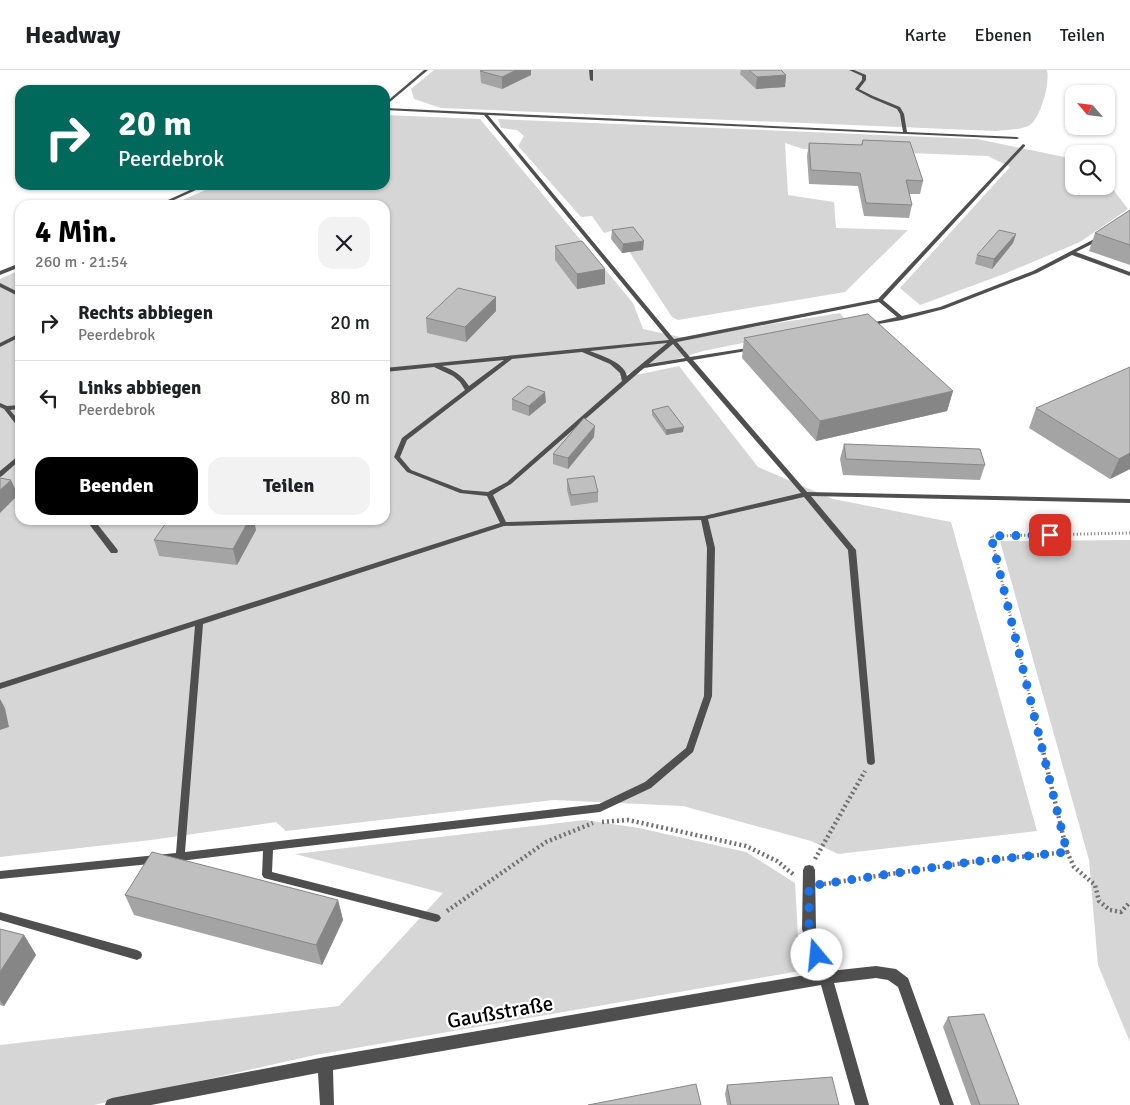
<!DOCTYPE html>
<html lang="de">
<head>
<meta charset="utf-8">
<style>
  :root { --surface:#fff; --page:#f2f2f2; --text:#202124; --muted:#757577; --line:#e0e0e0; --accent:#000 }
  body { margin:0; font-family:Signika,sans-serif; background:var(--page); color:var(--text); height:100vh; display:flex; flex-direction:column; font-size:19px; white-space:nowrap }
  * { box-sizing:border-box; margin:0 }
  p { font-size:16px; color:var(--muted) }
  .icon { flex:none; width:28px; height:28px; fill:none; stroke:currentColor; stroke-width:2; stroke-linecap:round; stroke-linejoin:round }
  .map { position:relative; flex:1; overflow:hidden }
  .details { position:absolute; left:15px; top:130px; width:375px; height:325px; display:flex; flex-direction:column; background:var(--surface); border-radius:15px; box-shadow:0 1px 4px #0004 }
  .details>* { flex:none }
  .hud { position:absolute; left:15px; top:15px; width:375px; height:105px; border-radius:15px; box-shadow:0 1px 4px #0004; background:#00695c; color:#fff; overflow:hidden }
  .needle { width:32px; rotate:298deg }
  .buttons { position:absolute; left:1065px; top:15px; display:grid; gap:10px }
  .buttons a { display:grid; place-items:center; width:50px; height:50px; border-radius:10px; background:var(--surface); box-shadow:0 1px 4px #0004; font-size:25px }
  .pin { position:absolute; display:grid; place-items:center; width:42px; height:42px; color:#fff; margin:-21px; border-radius:10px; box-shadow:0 2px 8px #0006 }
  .me { position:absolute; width:55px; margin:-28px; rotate:343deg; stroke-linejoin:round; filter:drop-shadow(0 0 4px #0008) }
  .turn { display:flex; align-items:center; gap:18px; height:105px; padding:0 20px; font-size:22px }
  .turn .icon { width:65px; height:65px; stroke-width:2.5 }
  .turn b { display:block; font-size:35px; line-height:42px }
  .round { display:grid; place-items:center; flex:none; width:52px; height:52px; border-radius:15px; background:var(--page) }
  .headline { display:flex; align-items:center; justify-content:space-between; height:85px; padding:0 20px }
  h1 { font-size:30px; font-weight:800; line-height:38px; color:var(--accent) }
  .action { display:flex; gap:10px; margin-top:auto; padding:10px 20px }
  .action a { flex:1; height:58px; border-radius:15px; background:var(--accent); color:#fff; font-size:20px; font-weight:800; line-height:58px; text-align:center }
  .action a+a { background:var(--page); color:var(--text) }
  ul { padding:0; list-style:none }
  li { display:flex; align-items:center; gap:15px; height:75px; padding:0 20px; border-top:1px solid var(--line) }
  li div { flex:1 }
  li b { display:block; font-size:19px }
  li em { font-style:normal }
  header { display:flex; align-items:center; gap:30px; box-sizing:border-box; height:70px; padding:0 25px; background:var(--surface); border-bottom:1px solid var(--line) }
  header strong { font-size:24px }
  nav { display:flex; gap:28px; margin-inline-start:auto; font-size:18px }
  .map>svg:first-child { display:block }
</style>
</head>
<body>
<header>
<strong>Headway</strong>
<nav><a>Karte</a><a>Ebenen</a><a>Teilen</a></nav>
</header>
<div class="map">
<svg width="1130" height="1035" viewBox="0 0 1130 1035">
  <rect width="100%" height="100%" fill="#fff"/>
  <g fill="#d6d6d6">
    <path d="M 434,0 L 1047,0 C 1050,13 1041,47 1030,55 C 1022,60 1005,60 995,61 L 441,38 L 414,29 L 411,19 Z"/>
    <polygon points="385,45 480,49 633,233 643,259 685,268 840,243 847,252 703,281 617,307 641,304 679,296 758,397 833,429 951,452 1037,761 838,784 811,771 683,736 554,730 286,761 276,752 151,770 0,787 0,209 20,200 20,450 385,450 385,135 171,135 217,115 385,115"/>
    <polygon points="498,49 977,69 1074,89 1074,116 1106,116 1106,110 1128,139 1080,172 1004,204 920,235 900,218 1010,97 988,86 803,79 785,73 788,125 834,132 836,158 908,160 845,222 678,250 672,247 615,160 604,163 592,146 581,147 518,76 524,66 517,60 501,58"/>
    <polygon points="1130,470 1130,972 1098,895 1089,790 1000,471"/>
    <polygon points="585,750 639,758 746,782 795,813 800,901 315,985 94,1035 0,1035 0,975 339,936 443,823 295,784"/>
  </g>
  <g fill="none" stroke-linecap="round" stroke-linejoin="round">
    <polyline stroke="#717171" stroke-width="3" stroke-dasharray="1 2.5" stroke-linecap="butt" points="1039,665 991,466 1130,463"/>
    <g stroke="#717171" stroke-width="4.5" stroke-dasharray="2 3" stroke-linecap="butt">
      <polyline points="602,752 628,750 746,776 777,791 794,805"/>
      <polyline points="1067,782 1074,797 1095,815 1099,831 1110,840 1121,842 1130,832"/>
      <polyline points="815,789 865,701"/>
      <polyline points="824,814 971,792 1067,782 1039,664"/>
      <polyline points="447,841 546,772 593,753"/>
    </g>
    <g fill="#4f4f4f" fill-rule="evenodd">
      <polygon points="424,0 428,0 385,36 385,33"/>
      <polygon points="589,0 593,0 593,11 590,10"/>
      <path d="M 849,0 L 854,0 L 866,5 L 866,10 L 859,19 L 873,26 L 900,37 L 904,44 L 907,62 L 1017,67 L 1019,68 L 1017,69 L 488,45 L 674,269 L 878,229 L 1023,74 L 1025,75 L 1025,76 L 883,230 L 902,246 L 940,237 L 1033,201 L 1100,166 L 1103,168 L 1102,169 L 1076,182 L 1130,202 L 1130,206 L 1072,185 L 1037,203 L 944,239 L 902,250 L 867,256 L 867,254 L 897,247 L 879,232 L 677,272 L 690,287 L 754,277 L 754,279 L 752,280 L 693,290 L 807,422 L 1130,429 L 1130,433 L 811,426 L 856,480 L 875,692 L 874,694 L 871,695 L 868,694 L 867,692 L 848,480 L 804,427 L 708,449 L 715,478 L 712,626 L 693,682 L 651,718 L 600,742 L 273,780 L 272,802 L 436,844 L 439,845 L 441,848 L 439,851 L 436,852 L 264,808 L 262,805 L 263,781 L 180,791 L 0,809 L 0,801 L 176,783 L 195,556 L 0,619 L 0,613 L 500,453 L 487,426 L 460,423 L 407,402 L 394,387 L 402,368 L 465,320 L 460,312 L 453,306 L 434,297 L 385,302 L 385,298 L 669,270 L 484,45 L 385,40 L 385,38 L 903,62 L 900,44 L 897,39 L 871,28 L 856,20 L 855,19 L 862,10 L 862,6 ZM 667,273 L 627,306 C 624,292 602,286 590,281 ZM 673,274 L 685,288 L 649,294 ZM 582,282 L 610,294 L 620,303 L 622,311 L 507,412 L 488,422 L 463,420 L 411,400 L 400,387 L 407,370 L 512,289 ZM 504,290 L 469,316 C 462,305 454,300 442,296 ZM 687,291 L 801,423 L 704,446 L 506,452 L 493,425 L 511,414 L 644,298 ZM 701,450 L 707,478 L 704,626 L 686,678 L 645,712 L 599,734 L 185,782 L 203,554 L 504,456 Z"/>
      <polygon points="201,115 207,115 163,135 157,135"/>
      <polygon points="20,193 20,197 0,205 0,201"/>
      <polygon points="0,213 20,223 20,227 0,217"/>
      <polygon points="20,263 20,267 0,277 0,273"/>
      <polygon points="0,333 7,336 20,335 20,339 10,340 20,352 20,358 18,357 4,339 0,337"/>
      <polygon points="20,385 20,390 2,406 0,407 0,401 18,386"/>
      <polygon points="86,450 94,450 117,479 118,481 117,483 111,483"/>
      <polygon points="0,842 137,880 141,882 142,885 141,888 137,890 0,850"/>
    </g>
    <polygon fill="#4f4f4f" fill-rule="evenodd" points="809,795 813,796 815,800 816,859 830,901 876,896 896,899 908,908 954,1035 940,1035 898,917 888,910 876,908 834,913 869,1035 855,1035 821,915 333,1000 334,1035 320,1035 318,1003 151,1035 105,1035 107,1030 112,1028 325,987 817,903 802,859 803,800 805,796"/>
  </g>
  <g fill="#a4a4a4">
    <polygon points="741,0 781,0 786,5 785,17 756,19 740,4"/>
    <polygon points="480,1 531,5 502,19 481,13"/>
    <polygon points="863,70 923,111 920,124 909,124 912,135 909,148 864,146 858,116 809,114 807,86 809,73 861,75"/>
    <polygon points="1130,140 1130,195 1089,181 1095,163"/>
    <polygon points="612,160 643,180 622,183 611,169"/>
    <polygon points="1016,164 1013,173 992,199 975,194 977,185"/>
    <polygon points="555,176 605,199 605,214 577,219 555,190"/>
    <polygon points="496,227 496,241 466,272 427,263 426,248"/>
    <polygon points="744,268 953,321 947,341 816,371 742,288"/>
    <polygon points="1130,297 1130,399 1110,409 1029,358 1036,338"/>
    <polygon points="512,329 546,332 529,346 512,340"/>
    <polygon points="652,340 683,362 666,365 652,345"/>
    <polygon points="594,367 568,399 553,394 553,384"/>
    <polygon points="844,374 985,395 980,410 843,405 840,389"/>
    <polygon points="567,409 598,422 598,432 571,436 567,420"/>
    <polygon points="256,460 237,495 159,486 154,470"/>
    <polygon points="125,825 338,830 343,850 322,895 134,845"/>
    <polygon points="0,859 24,865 36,885 4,936 0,935"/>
    <polygon points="948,947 1019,1035 971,1035 943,957"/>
    <polygon points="727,1015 839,1035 727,1035 725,1024"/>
  </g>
  <g fill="#868686">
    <polygon points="516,0 531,0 531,5 502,19 502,7"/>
    <polygon points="786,5 785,17 756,19 757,7"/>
    <polygon points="1016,164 1013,173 992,199 994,189"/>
    <polygon points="644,171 643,180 622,183 623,174"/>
    <polygon points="605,199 605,214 577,219 577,204"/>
    <polygon points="496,227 496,241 466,272 465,257"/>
    <polygon points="953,321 947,341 816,371 820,351"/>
    <polygon points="545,322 546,332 529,346 529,336"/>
    <polygon points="595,356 594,367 568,399 568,388"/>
    <polygon points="684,357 683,362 666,365 666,360"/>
    <polygon points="1130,383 1130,399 1110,409 1119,389"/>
    <polygon points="11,410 18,425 0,443 0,420"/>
    <polygon points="249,450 254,450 256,460 237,495 233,479"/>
    <polygon points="0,629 5,638 9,657 0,660"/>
    <polygon points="338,830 343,850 322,895 316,875"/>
    <polygon points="24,865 36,885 4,936 0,930 0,902"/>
  </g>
  <g fill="#bfbfbf" stroke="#868686">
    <polygon points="483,0 516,0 502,7 480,1"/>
    <polygon points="749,0 781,0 786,5 757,7"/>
    <polygon points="863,70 910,72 923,111 906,110 912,135 866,133 860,103 811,100 809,73 862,75"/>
    <polygon points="1130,140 1130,175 1095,163"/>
    <polygon points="633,157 644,171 623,174 612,160"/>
    <polygon points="999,160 1016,164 994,189 977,185"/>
    <polygon points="582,171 605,199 577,204 555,176"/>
    <polygon points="458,218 496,227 465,257 426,248"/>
    <polygon points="868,244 953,321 820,351 744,268"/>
    <polygon points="1130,297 1130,383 1119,389 1036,338"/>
    <polygon points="528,316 545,322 529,336 512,329"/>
    <polygon points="668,336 684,357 666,360 652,340"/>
    <polygon points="584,348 595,356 568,388 553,384"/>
    <polygon points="844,374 980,379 985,395 846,389"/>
    <polygon points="594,406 598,422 571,425 567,409"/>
    <polygon points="0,408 11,410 0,420"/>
    <polygon points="168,450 249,450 233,479 154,470"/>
    <polygon points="152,782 338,830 316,875 125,825"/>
    <polygon points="0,859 24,865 0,902"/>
    <polygon points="984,944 1019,1035 980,1035 948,947"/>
    <polygon points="832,1007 839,1035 731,1035 727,1015"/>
    <polygon points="696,1014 701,1035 588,1035"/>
  </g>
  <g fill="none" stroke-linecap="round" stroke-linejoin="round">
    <polyline stroke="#1a73e8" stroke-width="9" stroke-dasharray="0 16.2" points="817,885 809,858 809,816 970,792 1067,782 991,466 1050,465"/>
  </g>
  <g text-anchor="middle" stroke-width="4.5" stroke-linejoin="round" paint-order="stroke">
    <g font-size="21" fill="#000" stroke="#fff">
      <text transform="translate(500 942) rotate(-10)" y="7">Gaußstraße</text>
    </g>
  </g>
</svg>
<div class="buttons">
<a><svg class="needle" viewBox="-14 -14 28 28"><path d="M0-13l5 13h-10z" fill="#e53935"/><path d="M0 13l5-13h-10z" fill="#757577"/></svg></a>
<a><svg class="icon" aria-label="search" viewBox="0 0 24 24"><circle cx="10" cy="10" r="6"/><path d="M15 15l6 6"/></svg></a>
</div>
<div class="pin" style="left:1050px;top:465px;background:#d93025"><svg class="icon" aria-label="arrive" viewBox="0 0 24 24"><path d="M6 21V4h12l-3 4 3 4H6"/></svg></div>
<svg class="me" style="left:817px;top:885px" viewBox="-20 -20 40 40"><circle r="19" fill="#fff"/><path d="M0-13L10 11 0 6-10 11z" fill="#1a73e8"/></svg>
<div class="hud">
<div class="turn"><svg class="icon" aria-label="right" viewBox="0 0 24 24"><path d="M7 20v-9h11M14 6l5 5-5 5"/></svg><div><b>20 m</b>Peerdebrok</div></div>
</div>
<section class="details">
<div class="headline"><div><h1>4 Min.</h1><p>260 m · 21:54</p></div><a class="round"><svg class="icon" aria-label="close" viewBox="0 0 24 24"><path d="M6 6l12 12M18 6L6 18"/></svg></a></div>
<ul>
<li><svg class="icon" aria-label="right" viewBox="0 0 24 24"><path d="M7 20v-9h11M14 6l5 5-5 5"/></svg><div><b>Rechts abbiegen</b><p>Peerdebrok</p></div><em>20 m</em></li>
<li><svg class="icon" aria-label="left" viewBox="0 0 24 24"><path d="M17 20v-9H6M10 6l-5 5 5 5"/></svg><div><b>Links abbiegen</b><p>Peerdebrok</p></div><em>80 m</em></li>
</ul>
<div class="action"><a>Beenden</a><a>Teilen</a></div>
</section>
</div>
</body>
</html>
